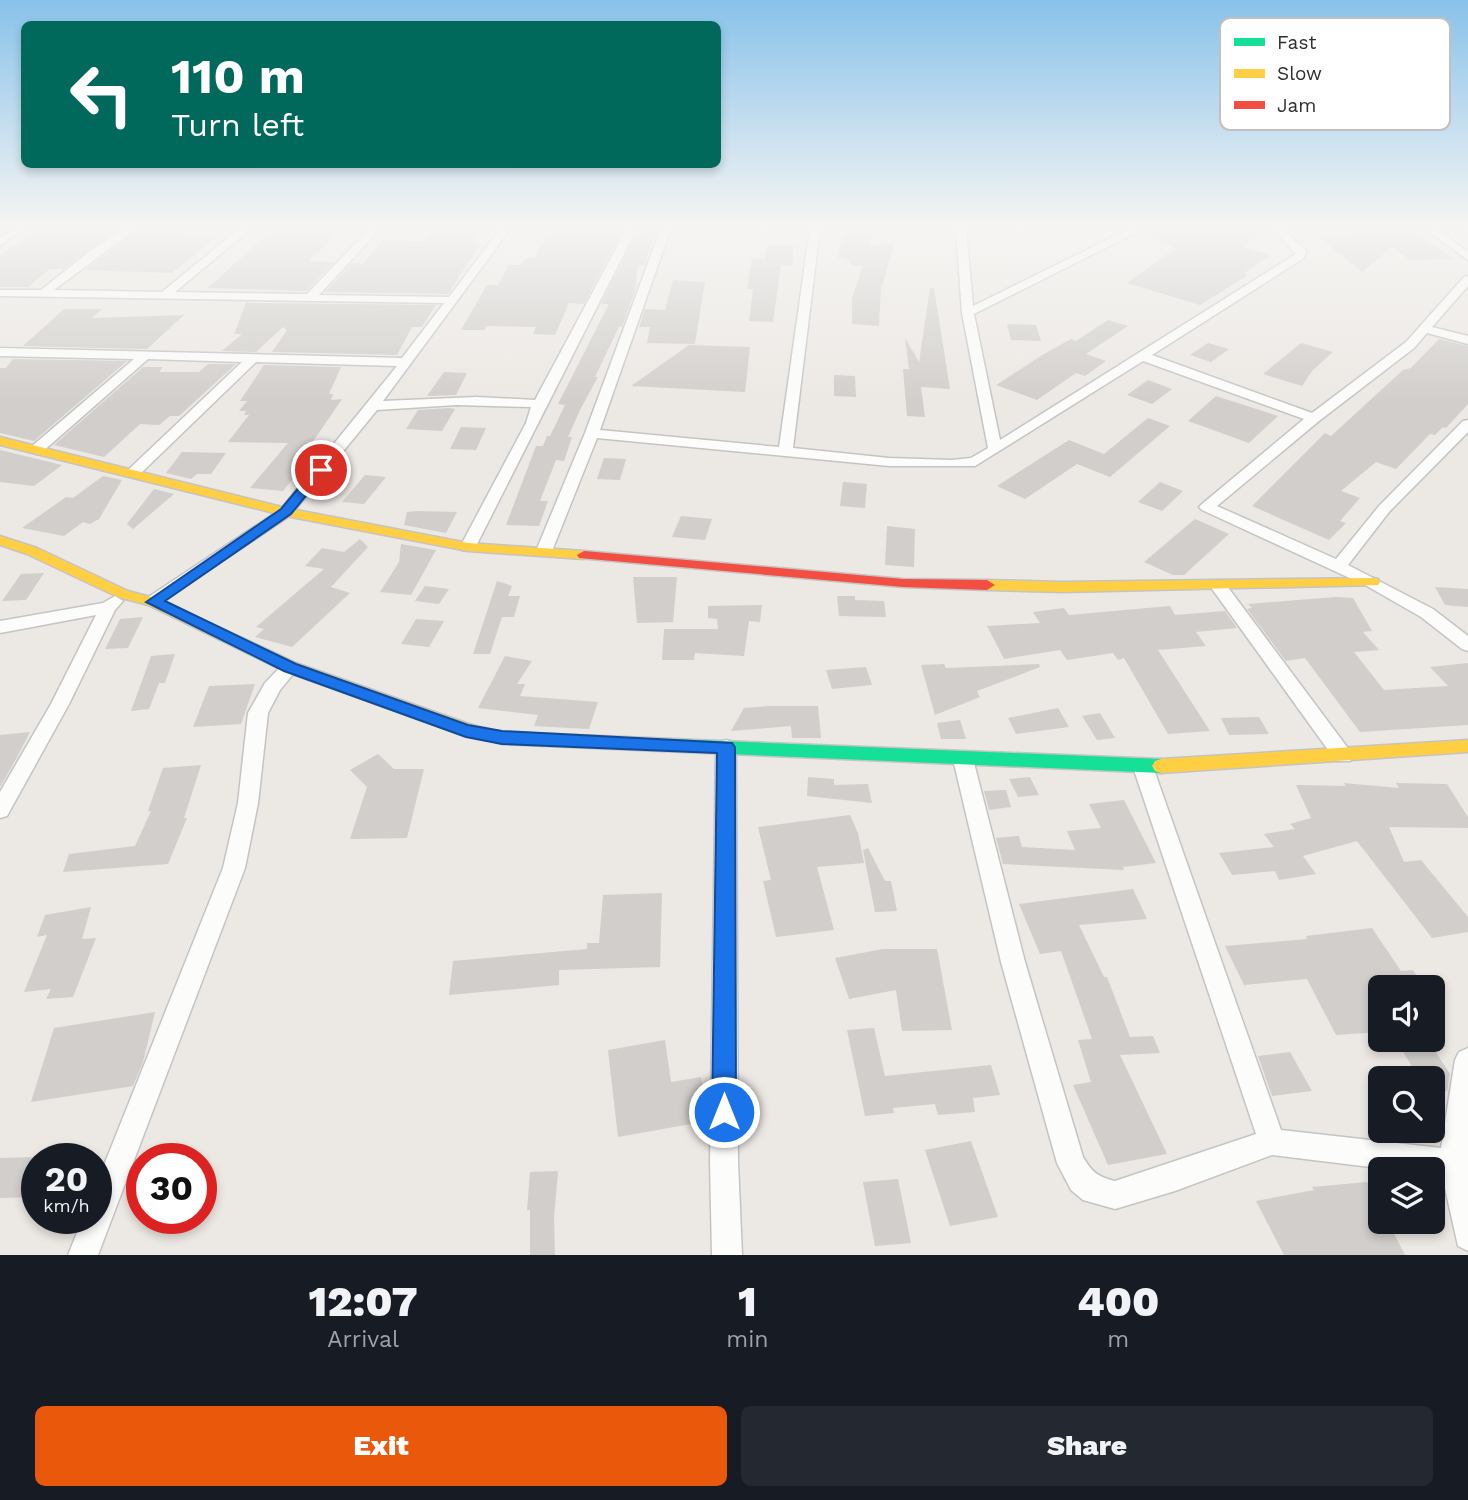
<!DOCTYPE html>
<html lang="en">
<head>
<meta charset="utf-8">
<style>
  :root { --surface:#171b24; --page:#242831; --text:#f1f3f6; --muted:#9ea1a6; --accent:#ea580c }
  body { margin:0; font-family:"Work Sans",sans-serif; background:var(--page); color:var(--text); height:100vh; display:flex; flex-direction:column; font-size:26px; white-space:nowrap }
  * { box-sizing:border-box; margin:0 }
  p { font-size:23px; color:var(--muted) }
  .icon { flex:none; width:38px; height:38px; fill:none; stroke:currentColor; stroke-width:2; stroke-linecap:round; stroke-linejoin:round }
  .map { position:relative; height:1255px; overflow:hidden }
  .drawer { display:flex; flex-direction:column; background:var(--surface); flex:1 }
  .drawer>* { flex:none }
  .guide { position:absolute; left:21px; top:21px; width:700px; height:147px; border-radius:10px; box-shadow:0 4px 10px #0003; background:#00695c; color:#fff; overflow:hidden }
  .controls { position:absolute; left:1368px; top:975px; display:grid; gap:14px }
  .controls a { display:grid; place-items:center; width:77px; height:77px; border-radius:10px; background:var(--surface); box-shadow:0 4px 10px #0003; font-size:35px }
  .speed { position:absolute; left:21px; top:1143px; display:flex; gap:14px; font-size:35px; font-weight:700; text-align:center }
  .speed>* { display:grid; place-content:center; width:91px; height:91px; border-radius:50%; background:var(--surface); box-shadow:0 4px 10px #0003; line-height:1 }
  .speed small { font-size:18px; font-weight:400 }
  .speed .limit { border:10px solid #d22; background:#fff; color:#111 }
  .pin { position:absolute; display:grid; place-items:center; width:60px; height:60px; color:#fff; margin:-30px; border:4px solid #fff; border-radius:50%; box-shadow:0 2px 7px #0007 }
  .me { position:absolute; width:77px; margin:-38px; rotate:0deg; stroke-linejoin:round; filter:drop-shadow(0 0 5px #0008) }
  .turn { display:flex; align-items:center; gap:24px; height:147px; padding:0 35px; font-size:32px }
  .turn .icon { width:91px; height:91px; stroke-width:2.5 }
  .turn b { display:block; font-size:49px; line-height:60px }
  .eta { display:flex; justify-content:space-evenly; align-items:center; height:119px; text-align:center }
  .eta b { font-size:42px; font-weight:800; line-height:49px }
  .button { display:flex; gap:14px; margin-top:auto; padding:14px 35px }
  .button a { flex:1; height:80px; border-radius:10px; background:var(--accent); color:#fff; font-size:28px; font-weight:800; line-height:80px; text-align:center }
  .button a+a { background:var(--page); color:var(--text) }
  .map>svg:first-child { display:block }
</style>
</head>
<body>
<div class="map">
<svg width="1468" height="1255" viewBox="0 0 1468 1255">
  <rect width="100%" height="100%" fill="#ece8e4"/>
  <g fill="#d1cecb">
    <polygon points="87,228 120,228 63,269 50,269 28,287 0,287 0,256 38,229"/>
    <polygon points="140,228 189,228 182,234 218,235 172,273 85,270"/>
    <polygon points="283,228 343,228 309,261 334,262 306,291 208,288 264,237"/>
    <polygon points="550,228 624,228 584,304 569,303 555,335 533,334 536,327 487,326 484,330 461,330 487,285 498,285 509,265 521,265 526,258 534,258"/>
    <polygon points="639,228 658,228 644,265 638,265 635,291 622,327 619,327 595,377 598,377 581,408 568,437 572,437 564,461 556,460 540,501 548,501 539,526 506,525 536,446 543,446 547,436 550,436 565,405 558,404 609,304 601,304"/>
    <polygon points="844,228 872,228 870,245 895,243 881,289 879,326 852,324 852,298 863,266 850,265 851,261 847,261 847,259 838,258"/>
    <polygon points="1148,228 1270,228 1242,247 1271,255 1244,273 1248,275 1200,305 1127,283 1176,248 1140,233"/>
    <polygon points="433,229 483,230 474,243 481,243 448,294 325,292 352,263 363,264 383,240 425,241"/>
    <polygon points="1412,231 1453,259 1410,260 1392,247 1362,272 1316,235"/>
    <polygon points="767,245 794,246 792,266 781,265 773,322 749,321 753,289 747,289 752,258 765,259"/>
    <polygon points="673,280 705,282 695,344 647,343 650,327 639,327 645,309 665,310"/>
    <polygon points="930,288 934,288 950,389 921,387 925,417 907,416 903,369 909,369 905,338 919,362"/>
    <polygon points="246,303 436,305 422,327 412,327 397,355 272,352 287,330 283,327 256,352 222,351 242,334 234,334"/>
    <polygon points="64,309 102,309 92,318 184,315 147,349 23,346"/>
    <polygon points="1108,320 1128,326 1086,354 1106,361 1085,376 1076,373 1037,400 996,385 1044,354 1071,339 1076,341"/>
    <polygon points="1007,324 1036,325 1041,341 1011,340"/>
    <polygon points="1439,339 1468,346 1468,404 1446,428 1443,427 1435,435 1430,434 1396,469 1376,462 1341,491 1360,498 1340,521 1346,523 1329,540 1252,506 1325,433 1331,436 1403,370 1411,368"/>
    <polygon points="1208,343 1229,349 1211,362 1190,355"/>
    <polygon points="1301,343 1333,352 1312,371 1302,386 1263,374"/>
    <polygon points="689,345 750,347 745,392 631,386"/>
    <polygon points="13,359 127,361 34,441 0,433 0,368 6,368"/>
    <polygon points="208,364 236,364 179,416 170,416 159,425 140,424 104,457 54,445 143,367 163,367 159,372 199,372"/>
    <polygon points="264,365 341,367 329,394 333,394 331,400 342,399 303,456 311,456 283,491 250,488 288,443 228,442 249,415 244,415 246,411 239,411 247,401 240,401"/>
    <polygon points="444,372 467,373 456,395 427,396"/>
    <polygon points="834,375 855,376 856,397 834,396"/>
    <polygon points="1148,380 1172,389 1152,404 1127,395"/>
    <polygon points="1216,396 1278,416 1249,443 1188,421"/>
    <polygon points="449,408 455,409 442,431 406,429 418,410"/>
    <polygon points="1148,418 1170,426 1110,477 1077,464 1025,499 997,486 1069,440 1104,454"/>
    <polygon points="461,427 486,428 476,450 450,449"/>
    <polygon points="0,450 62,465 34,486 0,482"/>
    <polygon points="182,452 226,453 211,474 197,474 191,479 166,473"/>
    <polygon points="604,458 626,459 620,480 597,479"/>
    <polygon points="365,475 386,477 364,504 342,502"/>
    <polygon points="103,476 122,480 99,519 90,524 83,522 64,536 22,528 66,497 73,498"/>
    <polygon points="843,482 867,484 865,508 840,506"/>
    <polygon points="1160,482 1183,491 1162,511 1138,502"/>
    <polygon points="154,489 174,494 133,529 127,524"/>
    <polygon points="407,512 418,511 457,512 446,533 404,525"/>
    <polygon points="681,516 712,519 705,540 672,537"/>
    <polygon points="1195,519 1229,534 1184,575 1173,575 1144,562"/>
    <polygon points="887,526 915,529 914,567 885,565"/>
    <polygon points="360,539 368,547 331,587 350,593 292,647 255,637 264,629 256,627 324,569 305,566 322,548 344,552"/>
    <polygon points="401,544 436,550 411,595 380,592 399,562"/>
    <polygon points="44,573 26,600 2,601 21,574"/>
    <polygon points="633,577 677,577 673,622 637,623"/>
    <polygon points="497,581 512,586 508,596 520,596 514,617 502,617 490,654 473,654"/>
    <polygon points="425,586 449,589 439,604 415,601"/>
    <polygon points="1435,587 1468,589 1468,607 1445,605"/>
    <polygon points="837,596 855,596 855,600 884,601 886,617 839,616"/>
    <polygon points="1336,597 1353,598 1372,631 1363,632 1379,650 1354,652 1384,690 1448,686 1430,667 1468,663 1468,725 1360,732 1305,658 1286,661 1247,609 1252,608 1248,604"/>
    <polygon points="762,605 760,622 749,621 744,656 695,653 694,660 662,660 664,629 718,629 717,619 708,618 708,606"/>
    <polygon points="1170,606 1175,615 1225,611 1237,628 1196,632 1206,646 1158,650 1210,731 1168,734 1124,658 1118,660 1113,653 1067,660 1060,650 1004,659 987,626 1040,623 1033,612 1064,608 1069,615"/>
    <polygon points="143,617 128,648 105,649 120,619"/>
    <polygon points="416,619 444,621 429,647 401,644"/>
    <polygon points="175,654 165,683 159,683 149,709 131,711 151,656"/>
    <polygon points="505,656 532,661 517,684 525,684 520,696 598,702 589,729 534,726 538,715 478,708"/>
    <polygon points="944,664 946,668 1039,664 1040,667 977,691 980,697 935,715 921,665"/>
    <polygon points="866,667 872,685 832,689 826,670"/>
    <polygon points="255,684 241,724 193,727 209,686"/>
    <polygon points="770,706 818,706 821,738 792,738 791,726 731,731 744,708"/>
    <polygon points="1058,708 1069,727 1016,734 1008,718"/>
    <polygon points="1100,713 1115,738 1097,740 1082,716"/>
    <polygon points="1259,717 1269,734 1229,735 1221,718"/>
    <polygon points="960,720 966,739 941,739 937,723"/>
    <polygon points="30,732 16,759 0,787 0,735"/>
    <polygon points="378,754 394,769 424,769 407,838 350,839 367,787 350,770"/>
    <polygon points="201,765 184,818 187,818 168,864 63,872 69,854 135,846 151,811 148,811 163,768"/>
    <polygon points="808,777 834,779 834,785 868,784 872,803 807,796"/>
    <polygon points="1030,777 1039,795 1018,797 1009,779"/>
    <polygon points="1344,783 1399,788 1396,783 1447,784 1468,817 1468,828 1389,827 1404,862 1421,860 1468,917 1468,932 1432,938 1357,841 1303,856 1316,874 1279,880 1275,871 1232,875 1219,853 1274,847 1264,834 1295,829 1290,824 1311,818 1296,785 1346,786"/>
    <polygon points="1006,790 1011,807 989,810 984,791"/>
    <polygon points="1124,800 1156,863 1123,867 1124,870 1003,864 996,838 1019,836 1022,847 1075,850 1067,831 1101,828 1089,804"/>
    <polygon points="850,815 858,833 864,863 817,867 834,930 776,937 763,881 771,880 758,827"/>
    <polygon points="868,848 885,881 891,881 897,911 875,912 863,850"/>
    <polygon points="1133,889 1147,919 1079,925 1104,977 1107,977 1130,1037 1153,1036 1160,1053 1120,1055 1167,1154 1108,1165 1073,1085 1091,1082 1078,1040 1092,1039 1061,951 1040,954 1019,904"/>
    <polygon points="662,893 660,967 559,970 559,985 449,995 453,961 587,949 587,943 599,943 603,895"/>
    <polygon points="91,907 82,939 96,938 73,997 46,999 51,989 24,992 47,935 37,937 45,915"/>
    <polygon points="1372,928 1401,971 1413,970 1424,987 1381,987 1381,1032 1336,1035 1307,979 1244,985 1225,946 1307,939 1306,936"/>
    <polygon points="883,949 937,949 952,1030 902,1031 896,990 849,999 835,958"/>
    <polygon points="155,1012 143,1062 133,1086 31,1102 54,1028"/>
    <polygon points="874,1028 885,1076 991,1065 1000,1095 973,1098 975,1112 938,1115 935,1104 893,1108 894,1113 865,1116 847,1030"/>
    <polygon points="665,1040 671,1082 701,1077 708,1121 618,1137 608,1050"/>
    <polygon points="1396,1040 1428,1040 1450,1074 1447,1091 1433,1092 1433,1078 1419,1078"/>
    <polygon points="1290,1052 1312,1091 1272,1096 1258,1056"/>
    <polygon points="971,1141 998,1217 950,1226 925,1150"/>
    <polygon points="37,1157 37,1197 0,1198 0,1158"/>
    <polygon points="558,1171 554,1218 555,1255 530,1255 530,1210 527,1210 530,1172"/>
    <polygon points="898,1179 911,1243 875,1246 863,1182"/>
    <polygon points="1367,1182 1381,1208 1381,1222 1388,1222 1405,1255 1284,1255 1256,1201 1314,1190 1312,1187"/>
  </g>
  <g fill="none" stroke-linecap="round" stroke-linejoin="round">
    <defs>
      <g id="street">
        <polygon points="15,228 27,228 0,245 0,238"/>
        <polygon points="125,228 137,228 54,290 162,292 240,228 252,228 175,292 307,294 370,228 381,228 319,295 449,297 501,228 511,228 383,401 477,397 535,400 627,228 637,228 474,550 462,550 460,547 526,423 531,407 456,405 377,410 291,515 153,607 144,602 147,598 281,509 397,366 256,362 138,476 128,476 126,473 128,470 242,362 148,359 41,453 36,454 29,450 31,447 134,359 0,356 0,348 402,358 444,303 0,296 0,290 41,290 89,252"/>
        <polygon points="661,228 671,228 600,430 779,447 810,228 820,228 793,448 889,458 952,460 971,458 988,448 962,313 956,228 966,228 973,306 1131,228 1145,228 974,314 1000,440 1296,254 1272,228 1283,228 1306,251 1304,258 1152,355 1312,413 1406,342 1464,277 1468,276 1468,286 1432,327 1468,336 1468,344 1427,333 1414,348 1319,421 1217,506 1336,559 1379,506 1463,421 1468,420 1468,432 1389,512 1348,565 1433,609 1468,636 1468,651 1462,649 1421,617 1367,586 1202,510 1199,507 1202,504 1304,419 1143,361 975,466 889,466 597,438 552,551 550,554 538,554 536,551 585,433"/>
        <polygon points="1424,228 1436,228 1468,252 1468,260"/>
        <polygon points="1218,581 1224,582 1350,751 1353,756 1350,761 1336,761 1210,586"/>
        <polygon points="115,596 123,601 115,610 69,704 7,816 0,818 0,792 51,704 96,615 0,633 0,621 103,603"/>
        <polygon points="290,661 299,667 280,690 268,713 258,803 245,868 98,1255 68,1255 83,1218 96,1218 96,1185 223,868 238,803 248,713 265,683 284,663"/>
        <polygon points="726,740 733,742 736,747 738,1162 742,1255 712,1255 710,1162 716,747 719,742"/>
        <path d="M 963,752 L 970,754 L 973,759 L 1025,962 L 1083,1157 C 1092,1172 1098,1177 1115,1181 L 1256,1134 L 1133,767 L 1136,762 L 1143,760 L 1150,762 L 1153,767 L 1281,1130 L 1441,1148 L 1455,1060 L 1459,1052 L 1468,1048 L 1468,1251 L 1458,1246 L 1442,1175 L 1433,1174 L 1433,1169 L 1387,1169 L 1272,1155 L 1175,1191 L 1115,1209 L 1083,1200 L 1071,1190 L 1057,1163 L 1001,962 L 953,759 L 956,754 Z"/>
      </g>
      <polygon id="fast" points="485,728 502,732 1161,759 1167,761 1170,766 1167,771 1161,773 502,744 479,738 476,734 479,730"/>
      <g id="slow">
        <polygon points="0,437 286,508 468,543 584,551 591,555 584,559 468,551 286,516 0,445"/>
        <polygon points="0,536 37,548 128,591 158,599 296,663 469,724 491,730 494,734 491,738 485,740 460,734 284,671 148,605 118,597 27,554 0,545"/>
        <polygon points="1373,578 1378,579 1380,582 1378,585 1063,592 987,590 979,585 987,580 1063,582"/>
        <polygon points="1468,740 1468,752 1161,773 1155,771 1152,766 1155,761 1161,759"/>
      </g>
      <polygon id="jam" points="584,551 903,579 987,580 995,585 987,590 903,587 579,558 577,555"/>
    </defs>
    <use href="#street" stroke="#c5c4c5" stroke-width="3"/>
    <use href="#fast" stroke="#c5c4c5" stroke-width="3"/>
    <use href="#slow" stroke="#c5c4c5" stroke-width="3"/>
    <use href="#jam" stroke="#c5c4c5" stroke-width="3"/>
    <use href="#street" fill="#fcfcfb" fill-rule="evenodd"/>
    <use href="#fast" fill="#16e098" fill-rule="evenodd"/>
    <use href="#slow" fill="#ffcf43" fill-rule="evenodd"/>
    <use href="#jam" fill="#f24e42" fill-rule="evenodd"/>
  </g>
  <linearGradient id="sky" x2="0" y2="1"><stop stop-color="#88c2ea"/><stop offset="0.56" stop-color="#f6f5f3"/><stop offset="1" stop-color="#f6f5f3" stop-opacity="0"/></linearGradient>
  <rect width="1468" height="404" fill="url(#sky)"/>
  <polygon fill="#1a73e8" stroke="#114b97" stroke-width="2" points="321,466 327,470 291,514 165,601 296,664 468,725 502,731 732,743 735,747 736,1112 732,1120 724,1123 715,1120 712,1112 717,753 502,744 466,737 284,671 146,602 281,509 316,467"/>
  <rect x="1220" y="18" width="230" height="112" rx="10" fill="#fff" stroke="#c0c0c0" stroke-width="2"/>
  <rect x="1234" y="38" width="31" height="8" fill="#16e098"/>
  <rect x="1234" y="69" width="31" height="9" fill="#ffcf43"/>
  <rect x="1234" y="101" width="31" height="8" fill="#f24e42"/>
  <g font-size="19" fill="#2e2e2e">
    <text x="1277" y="49">Fast</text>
    <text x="1277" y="80">Slow</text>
    <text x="1277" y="112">Jam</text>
  </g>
</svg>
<div class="controls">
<a><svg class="icon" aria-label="sound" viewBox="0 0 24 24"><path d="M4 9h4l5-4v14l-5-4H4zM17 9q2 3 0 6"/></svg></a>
<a><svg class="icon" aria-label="search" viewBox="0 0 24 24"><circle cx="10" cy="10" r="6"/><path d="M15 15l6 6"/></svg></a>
<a><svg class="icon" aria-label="layers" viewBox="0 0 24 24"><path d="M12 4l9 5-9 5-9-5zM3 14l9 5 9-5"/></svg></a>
</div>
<div class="speed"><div>20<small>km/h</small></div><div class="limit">30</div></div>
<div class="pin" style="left:321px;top:470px;background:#d93025"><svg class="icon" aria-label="arrive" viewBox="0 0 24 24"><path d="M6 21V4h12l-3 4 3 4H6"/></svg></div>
<svg class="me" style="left:724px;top:1112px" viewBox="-20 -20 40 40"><circle r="17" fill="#1a73e8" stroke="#fff" stroke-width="3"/><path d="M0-11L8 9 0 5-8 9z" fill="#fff"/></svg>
<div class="guide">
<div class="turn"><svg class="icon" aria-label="left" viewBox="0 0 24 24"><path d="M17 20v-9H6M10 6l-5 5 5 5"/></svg><div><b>110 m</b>Turn left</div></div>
</div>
</div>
<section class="drawer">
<div class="eta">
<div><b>12:07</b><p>Arrival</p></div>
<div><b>1</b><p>min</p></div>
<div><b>400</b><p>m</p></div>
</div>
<div class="button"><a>Exit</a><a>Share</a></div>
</section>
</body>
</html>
